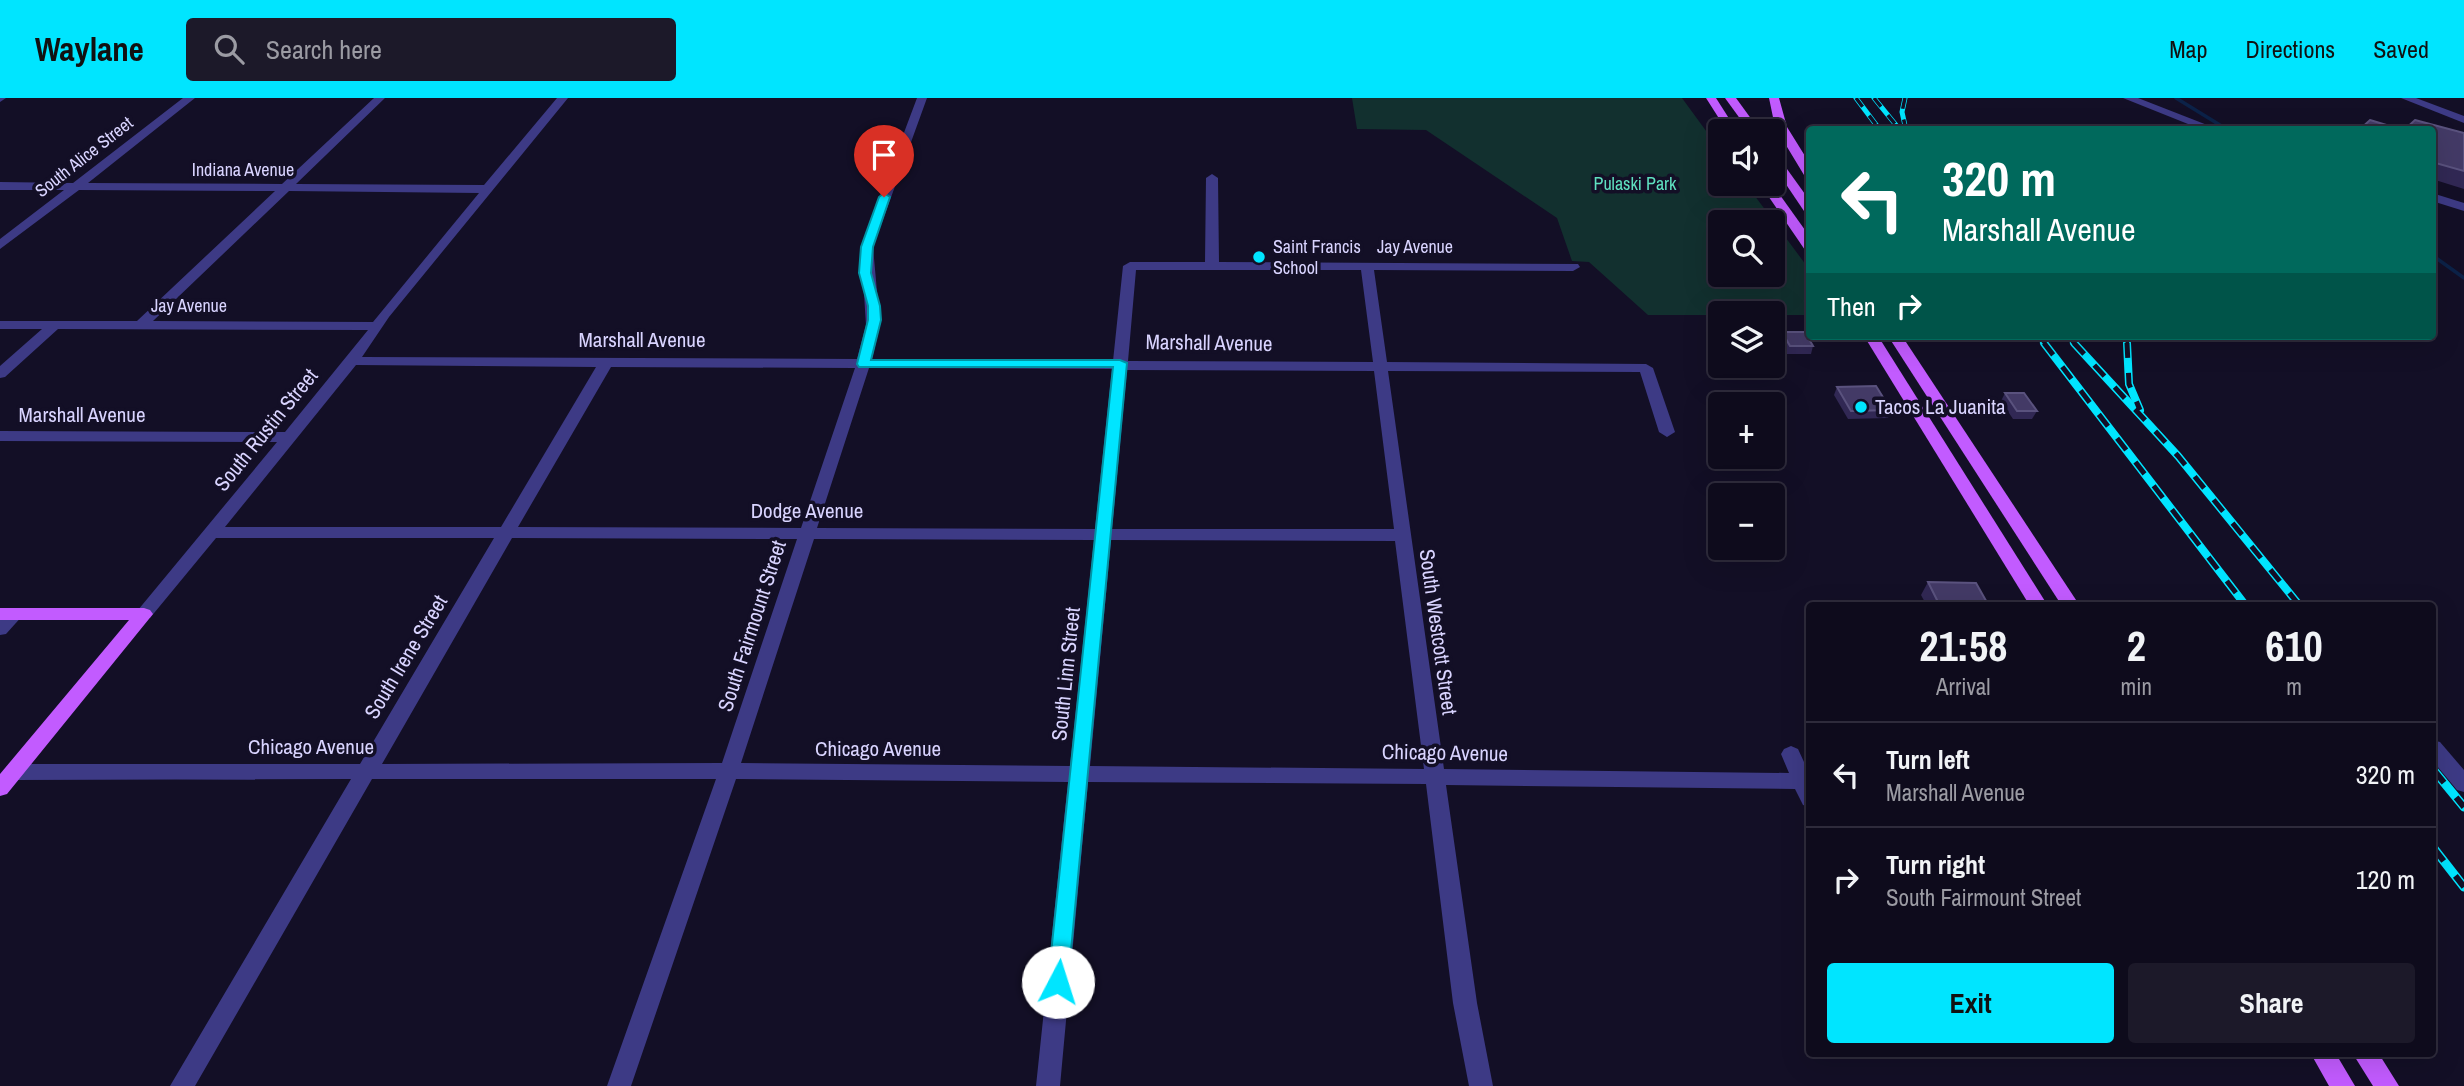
<!DOCTYPE html>
<html lang="en">
<head>
<meta charset="utf-8">
<style>
  :root { --surface:#0e0b1c; --page:#1c1929; --text:#f1f3f6; --muted:#9b9ba3; --line:#2e2b3b; --accent:#00e5ff }
  body { margin:0; font-family:"Archivo Narrow",sans-serif; background:var(--page); color:var(--text); height:100vh; display:flex; flex-direction:column; font-size:26px; white-space:nowrap }
  * { box-sizing:border-box; margin:0 }
  p { font-size:23px; color:var(--muted) }
  .icon { flex:none; width:38px; height:38px; fill:none; stroke:currentColor; stroke-width:2; stroke-linecap:round; stroke-linejoin:round }
  .map { position:relative; flex:1; overflow:hidden }
  .drawer { position:absolute; left:1806px; top:504px; width:630px; height:455px; display:flex; flex-direction:column; background:var(--surface); border-radius:7px; box-shadow:0 7px 28px #0002,0 0 0 2px var(--line) }
  .drawer>* { flex:none }
  .guide { position:absolute; left:1806px; top:28px; width:630px; height:214px; border-radius:7px; box-shadow:0 7px 28px #0002,0 0 0 2px var(--line); background:#00695c; color:#fff; overflow:hidden }
  .tools { position:absolute; left:1708px; top:21px; display:grid; gap:14px }
  .tools a { display:grid; place-items:center; width:77px; height:77px; border-radius:7px; background:var(--surface); box-shadow:0 7px 28px #0002,0 0 0 2px var(--line); font-size:35px }
  .pin { position:absolute; display:grid; place-items:center; width:60px; height:60px; color:#fff; margin:-72px -30px; border-radius:50% 50% 50% 0; rotate:-45deg; box-shadow:0 0 7px #0007 }
  .pin .icon { rotate:45deg }
  .me { position:absolute; width:77px; margin:-38px; rotate:5deg; stroke-linejoin:round; filter:drop-shadow(0 0 5px #0008) }
  .turn { display:flex; align-items:center; gap:24px; height:147px; padding:0 21px; font-size:32px }
  .turn .icon { width:91px; height:91px; stroke-width:2.5 }
  .turn b { display:block; font-size:49px; line-height:60px }
  .then { display:flex; align-items:center; height:66px; padding:0 21px; background:#0003; gap:14px; font-size:26px }
  .eta { display:flex; justify-content:space-evenly; align-items:center; height:119px; text-align:center }
  .eta b { font-size:42px; font-weight:700; line-height:49px }
  .cta { display:flex; gap:14px; margin-top:auto; padding:14px 21px }
  .cta a { flex:1; height:80px; border-radius:7px; background:var(--accent); color:#111; font-size:28px; font-weight:700; line-height:80px; text-align:center }
  .cta a+a { background:var(--page); color:var(--text) }
  ul { padding:0; list-style:none }
  li { display:flex; align-items:center; gap:21px; height:105px; padding:0 21px; border-top:2px solid var(--line) }
  li div { flex:1 }
  li b { display:block; font-size:26px }
  li em { font-style:normal }
  header { display:flex; align-items:center; gap:42px; box-sizing:border-box; height:98px; padding:0 35px; background:var(--accent); color:#111 }
  header strong { font-size:33px }
  nav { display:flex; gap:38px; margin-inline-start:auto; font-size:24px }
  .search { width:490px; height:63px; background:var(--page); display:flex; align-items:center; gap:18px; box-sizing:border-box; padding:0 24px; border-radius:7px; color:var(--muted); font-size:26px }
  .map>svg:first-child { display:block }
</style>
</head>
<body>
<header>
<strong>Waylane</strong>
<div class="search"><svg class="icon" aria-label="search" viewBox="0 0 24 24"><circle cx="10" cy="10" r="6"/><path d="M15 15l6 6"/></svg>Search here</div>
<nav><a>Map</a><a>Directions</a><a>Saved</a></nav>
</header>
<div class="map">
<svg width="2464" height="988" viewBox="0 0 2464 988">
  <rect width="100%" height="100%" fill="#130f26"/>
  <path fill="#12302f" fill-rule="evenodd" d="M 1352,0 L 1682,0 L 1720,52 L 1720,86 L 1746,86 L 1809,171 L 1809,217 L 1648,217 L 1589,164 L 1572,163 L 1557,120 L 1426,32 L 1357,31 ZM 1720,124 L 1773,124 L 1773,177 L 1720,177 Z"/>
  <g fill="none" stroke-linecap="round" stroke-linejoin="round">
    <g stroke="#0c2248" stroke-width="3.5">
      <polyline points="2176,0 2228,32"/>
      <polyline points="2432,157 2464,180"/>
    </g>
    <g fill="#3d3a85" fill-rule="evenodd">
      <polygon points="0,0 6,0 0,4"/>
      <path d="M 183,0 L 195,0 L 88,85 L 282,86 L 374,0 L 385,0 L 296,86 L 484,87 L 557,0 L 568,0 L 389,219 L 362,259 L 857,261 L 866,227 L 861,149 L 917,0 L 927,0 L 873,149 L 880,227 L 872,261 L 1113,263 L 1123,168 L 1130,164 L 1205,164 L 1206,80 L 1212,76 L 1218,80 L 1219,164 L 1578,166 L 1580,169 L 1573,173 L 1374,172 L 1387,264 L 1646,266 L 1653,270 L 1675,334 L 1667,339 L 1659,334 L 1640,274 L 1388,273 L 1444,671 L 1789,675 L 1781,656 L 1784,651 L 1791,648 L 1798,651 L 1810,677 L 1810,709 L 1803,707 L 1795,691 L 1446,687 L 1477,905 L 1493,988 L 1469,988 L 1453,905 L 1426,686 L 1088,684 L 1060,988 L 1036,988 L 1068,684 L 736,681 L 631,988 L 607,988 L 716,681 L 372,681 L 195,988 L 170,988 L 351,681 L 14,682 L 7,680 L 4,674 L 7,668 L 14,666 L 360,666 L 494,440 L 216,440 L 150,520 L 138,520 L 135,516 L 138,512 L 277,344 L 0,343 L 0,333 L 285,334 L 368,232 L 58,231 L 5,279 L 0,280 L 0,268 L 42,231 L 0,231 L 0,223 L 137,223 L 275,93 L 79,92 L 0,151 L 0,141 L 64,92 L 0,92 L 0,84 L 73,85 ZM 289,93 L 479,95 L 373,224 L 153,223 ZM 1136,172 L 1361,172 L 1373,264 L 1128,263 ZM 356,267 L 596,269 L 501,429 L 225,429 ZM 611,269 L 855,270 L 801,430 L 518,429 ZM 869,270 L 1112,271 L 1095,431 L 817,430 ZM 1127,272 L 1374,273 L 1394,431 L 1112,431 ZM 512,440 L 797,441 L 722,665 L 382,666 ZM 814,441 L 1094,442 L 1070,668 L 741,665 ZM 1111,442 L 1395,443 L 1424,671 L 1090,668 Z"/>
      <polygon points="2123,0 2138,0 2220,32 2203,32"/>
      <polygon points="2401,0 2416,0 2464,18 2464,25"/>
      <polygon points="2432,95 2464,105 2464,113 2432,103"/>
      <polygon points="15,510 21,512 24,516 6,536 0,537 0,520"/>
      <polygon points="2432,642 2440,644 2464,672 2464,694 2457,692 2432,662"/>
    </g>
    <g fill="#c25bff" fill-rule="evenodd">
      <polygon points="1706,0 1716,0 1737,33 1727,33"/>
      <polygon points="1725,0 1736,0 1760,33 1749,33"/>
      <polygon points="1769,0 1779,0 1787,29 1810,66 1810,80 1804,77 1775,29"/>
      <polygon points="1773,56 1777,57 1810,103 1810,117 1806,116 1773,67"/>
      <polygon points="1760,86 1772,86 1810,139 1810,153 1805,152"/>
      <polygon points="1864,238 1878,238 2048,508 2030,508"/>
      <polygon points="1888,238 1902,238 2080,508 2062,508"/>
      <polygon points="0,510 144,510 150,512 153,516 7,696 0,698 0,676 129,522 0,522"/>
      <polygon points="2311,956 2336,956 2355,988 2329,988"/>
      <polygon points="2353,956 2379,956 2399,988 2373,988"/>
    </g>
    <defs>
      <g id="rail-far2">
        <polyline points="1856,0 1880,32"/>
        <polyline points="1874,0 1900,32"/>
        <polyline points="1905,0 1902,14 1906,32"/>
        <polyline points="2039,238 2046,247"/>
        <polyline points="2068,238 2075,247"/>
        <polyline points="2127,247 2128,238"/>
      </g>
      <g id="rail-far1">
        <polyline points="2044,245 2246,508"/>
        <polyline points="2074,245 2178,358 2300,508"/>
        <polyline points="2127,245 2129,286 2140,312"/>
      </g>
      <g id="rail">
        <polyline points="2432,670 2464,709"/>
        <polyline points="2432,748 2464,789"/>
      </g>
    </defs>
    <use href="#rail-far2" stroke="#00e5ff" stroke-width="5"/>
    <use href="#rail-far1" stroke="#00e5ff" stroke-width="8"/>
    <use href="#rail" stroke="#00e5ff" stroke-width="9"/>
    <use href="#rail-far2" stroke="#130f26" stroke-width="3.5" stroke-dasharray="11" stroke-linecap="butt"/>
    <use href="#rail-far1" stroke="#130f26" stroke-width="5" stroke-dasharray="15" stroke-linecap="butt"/>
    <use href="#rail" stroke="#130f26" stroke-width="6" stroke-dasharray="19" stroke-linecap="butt"/>
  </g>
  <g fill="#312854">
    <polygon points="2432,32 2464,35 2464,91 2432,81"/>
    <polygon points="1782,234 1813,248 1811,256 1787,256 1779,242"/>
    <polygon points="1837,289 1891,312 1888,320 1848,321 1834,297"/>
    <polygon points="2005,295 2037,313 2032,321 2013,321 2001,303"/>
    <polygon points="1928,484 1989,508 1927,508 1921,497"/>
  </g>
  <g fill="#433a66" stroke="#5a527e" stroke-width="2">
    <polygon points="2370,22 2403,32 2359,32"/>
    <polygon points="2415,22 2464,35 2464,73 2432,64 2432,32 2404,32"/>
    <polygon points="1782,234 1805,234 1813,248 1790,248"/>
    <polygon points="1876,288 1891,312 1851,313 1837,289"/>
    <polygon points="2005,295 2024,295 2037,313 2017,313"/>
    <polygon points="1928,484 1976,485 1989,508 1940,508"/>
  </g>
  <polygon fill="#00e5ff" stroke="#0095a6" stroke-width="2" points="884,95 890,99 873,149 871,175 880,208 881,222 871,262 1120,262 1127,265 1068,884 1065,890 1058,893 1051,890 1048,884 1113,269 859,269 857,266 868,222 868,208 859,175 861,149 879,99"/>
  <g fill="#00e5ff" stroke="#130f26" stroke-width="2.5">
    <circle cx="1259" cy="159" r="7"/>
    <circle cx="1861" cy="309" r="7"/>
  </g>
  <g text-anchor="middle" stroke-width="7" stroke-linejoin="round" paint-order="stroke">
    <g font-size="18" fill="#d9d4ff" stroke="#130f26">
      <text transform="translate(84 59) rotate(-38)" y="6">South Alice Street</text>
      <text x="243" y="78">Indiana Avenue</text>
      <text x="1415" y="155">Jay Avenue</text>
      <text x="189" y="214">Jay Avenue</text>
    </g>
    <g font-size="18" fill="#5fe0c0" stroke="#130f26">
      <text x="1635" y="92">Pulaski Park</text>
    </g>
    <g font-size="18" fill="#d9d4ff" stroke="#130f26" text-anchor="start">
      <text x="1273" y="155">Saint Francis<tspan x="1273" dy="21">School</tspan></text>
    </g>
    <g font-size="21" fill="#d9d4ff" stroke="#130f26">
      <text x="642" y="249">Marshall Avenue</text>
      <text transform="translate(1209 245) rotate(1)" y="7">Marshall Avenue</text>
      <text x="82" y="324">Marshall Avenue</text>
      <text transform="translate(266 332) rotate(-51)" y="7">South Rustin Street</text>
      <text x="807" y="420">Dodge Avenue</text>
      <text transform="translate(752 528) rotate(-72)" y="7">South Fairmount Street</text>
      <text transform="translate(1438 534) rotate(82)" y="7">South Westcott Street</text>
      <text transform="translate(406 559) rotate(-59)" y="7">South Irene Street</text>
      <text transform="translate(1066 576) rotate(-84)" y="7">South Linn Street</text>
      <text x="311" y="656">Chicago Avenue</text>
      <text x="878" y="658">Chicago Avenue</text>
      <text transform="translate(1445 655) rotate(1)" y="7">Chicago Avenue</text>
    </g>
    <g font-size="21" fill="#d9d4ff" stroke="#130f26" text-anchor="start">
      <text x="1875" y="316">Tacos La Juanita</text>
    </g>
  </g>
</svg>
<div class="tools">
<a><svg class="icon" aria-label="sound" viewBox="0 0 24 24"><path d="M4 9h4l5-4v14l-5-4H4zM17 9q2 3 0 6"/></svg></a>
<a><svg class="icon" aria-label="search" viewBox="0 0 24 24"><circle cx="10" cy="10" r="6"/><path d="M15 15l6 6"/></svg></a>
<a><svg class="icon" aria-label="layers" viewBox="0 0 24 24"><path d="M12 4l9 5-9 5-9-5zM3 14l9 5 9-5"/></svg></a>
<a>+</a>
<a>−</a>
</div>
<div class="pin" style="left:884px;top:99px;background:#d93025"><svg class="icon" aria-label="arrive" viewBox="0 0 24 24"><path d="M6 21V4h12l-3 4 3 4H6"/></svg></div>
<svg class="me" style="left:1058px;top:884px" viewBox="-20 -20 40 40"><circle r="19" fill="#fff"/><path d="M0-13L10 11 0 6-10 11z" fill="#00e5ff"/></svg>
<div class="guide">
<div class="turn"><svg class="icon" aria-label="left" viewBox="0 0 24 24"><path d="M17 20v-9H6M10 6l-5 5 5 5"/></svg><div><b>320 m</b>Marshall Avenue</div></div>
<div class="then">Then<svg class="icon" aria-label="right" viewBox="0 0 24 24"><path d="M7 20v-9h11M14 6l5 5-5 5"/></svg></div>
</div>
<section class="drawer">
<div class="eta">
<div><b>21:58</b><p>Arrival</p></div>
<div><b>2</b><p>min</p></div>
<div><b>610</b><p>m</p></div>
</div>
<ul>
<li><svg class="icon" aria-label="left" viewBox="0 0 24 24"><path d="M17 20v-9H6M10 6l-5 5 5 5"/></svg><div><b>Turn left</b><p>Marshall Avenue</p></div><em>320 m</em></li>
<li><svg class="icon" aria-label="right" viewBox="0 0 24 24"><path d="M7 20v-9h11M14 6l5 5-5 5"/></svg><div><b>Turn right</b><p>South Fairmount Street</p></div><em>120 m</em></li>
</ul>
<div class="cta"><a>Exit</a><a>Share</a></div>
</section>
</div>
</body>
</html>
